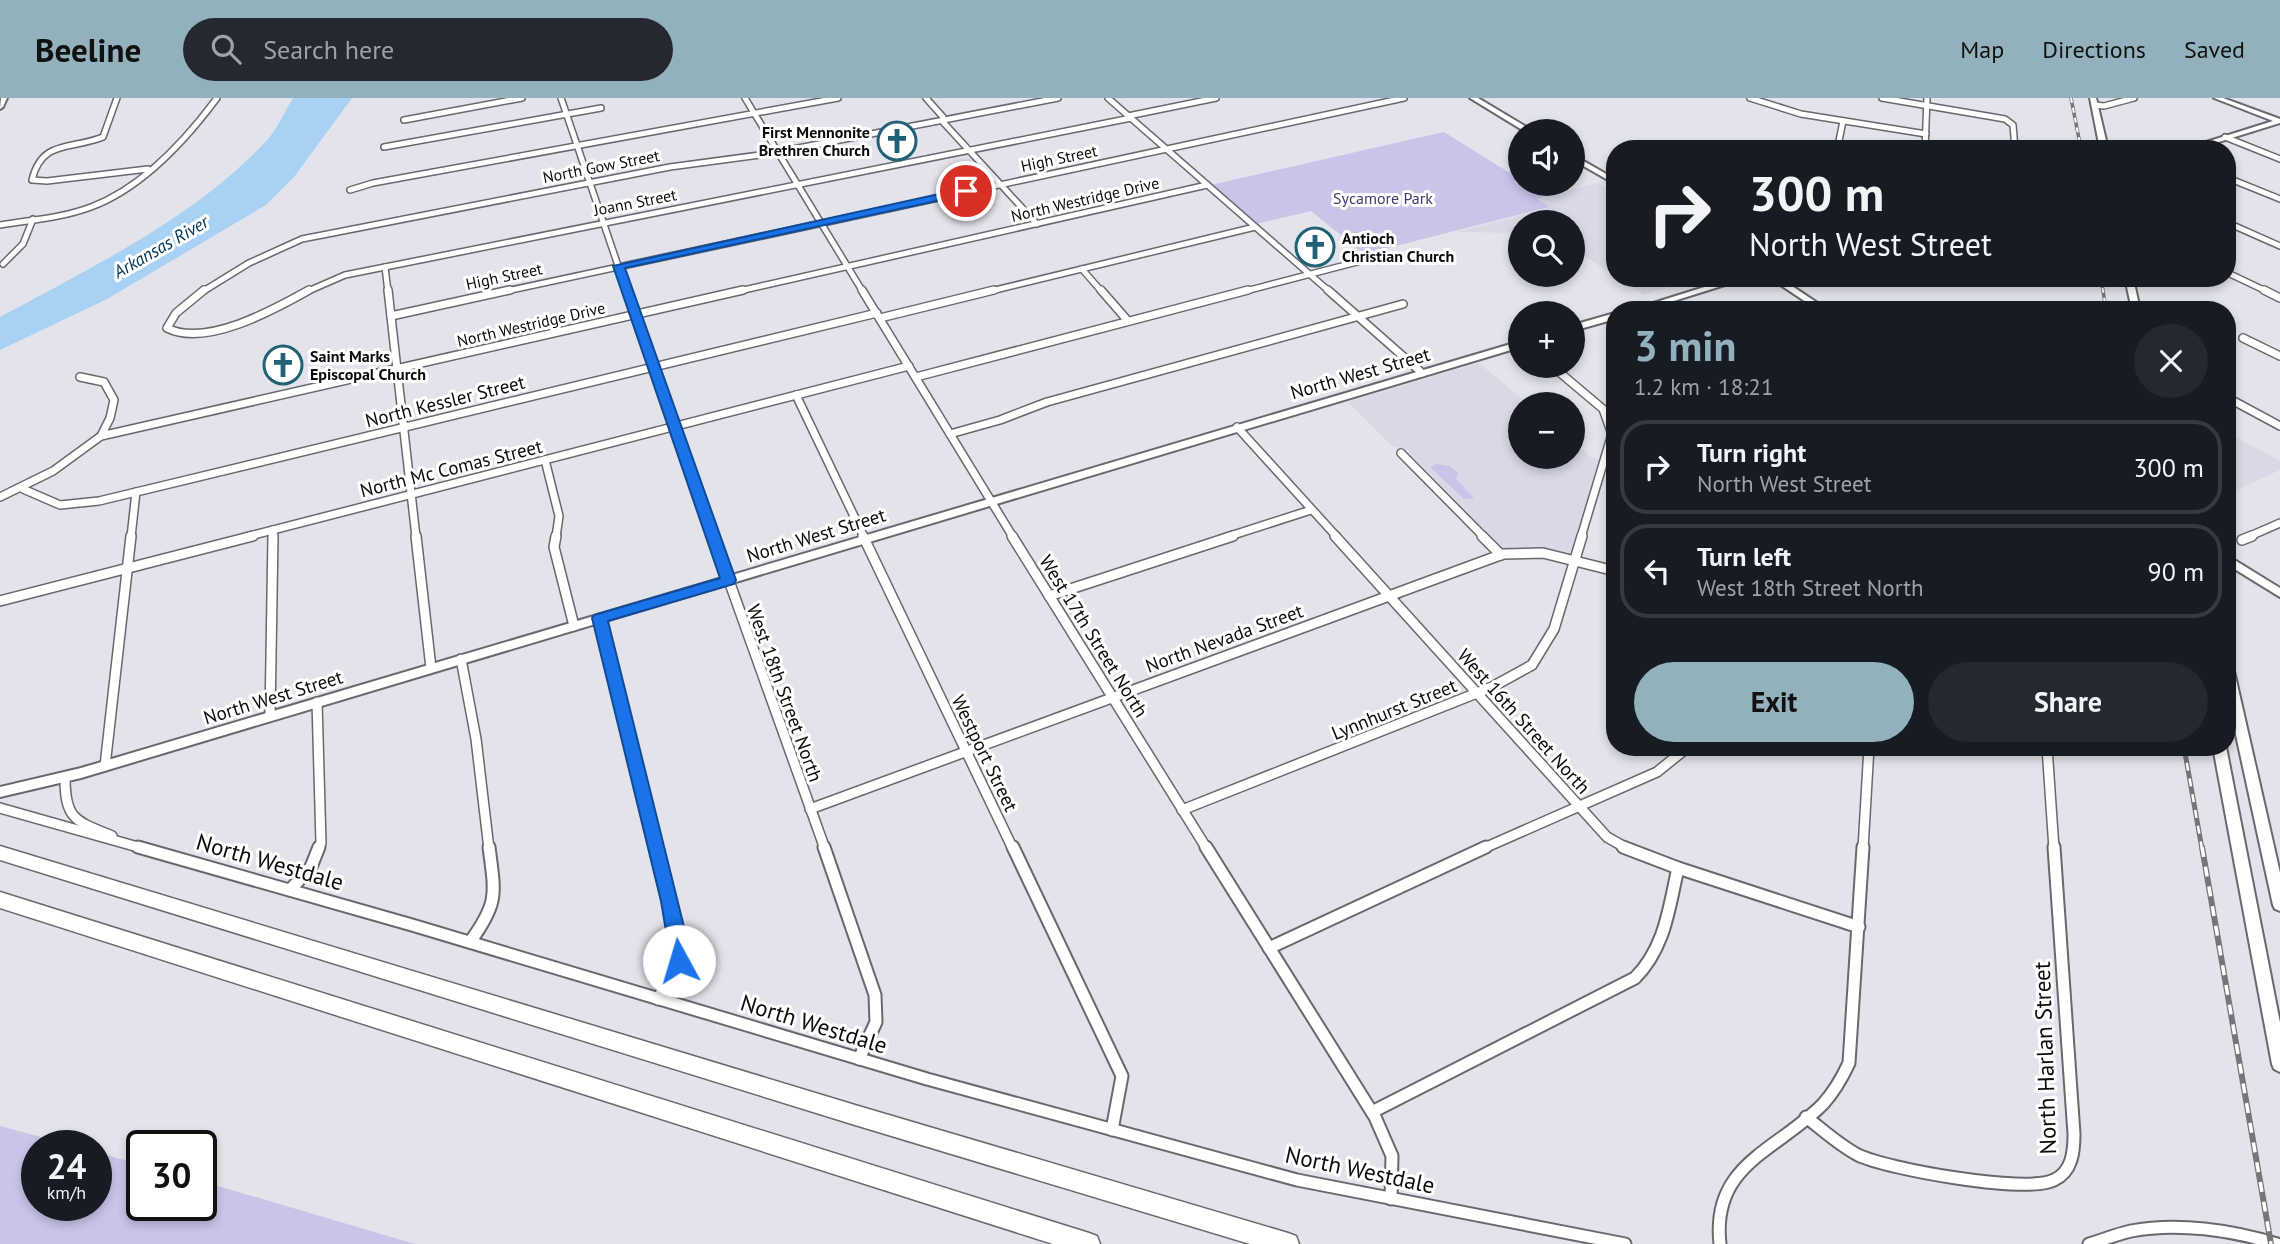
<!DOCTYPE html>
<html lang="en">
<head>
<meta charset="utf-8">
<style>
  :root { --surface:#171b24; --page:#242831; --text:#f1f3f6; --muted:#9ea1a6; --line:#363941; --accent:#93b1bc }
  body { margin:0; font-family:"PT Sans",sans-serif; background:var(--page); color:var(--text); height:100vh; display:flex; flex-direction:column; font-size:26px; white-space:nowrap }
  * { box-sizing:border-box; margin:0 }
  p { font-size:23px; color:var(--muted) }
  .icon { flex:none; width:38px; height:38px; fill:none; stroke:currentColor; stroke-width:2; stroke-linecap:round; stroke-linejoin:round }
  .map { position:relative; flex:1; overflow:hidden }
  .panel { position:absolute; left:1606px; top:203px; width:630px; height:455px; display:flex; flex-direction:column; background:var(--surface); border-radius:28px; box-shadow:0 4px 10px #0003 }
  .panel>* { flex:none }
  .hud { position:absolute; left:1606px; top:42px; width:630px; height:147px; border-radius:28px; box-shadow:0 4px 10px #0003; background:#171b24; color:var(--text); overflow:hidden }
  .fabs { position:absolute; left:1508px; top:21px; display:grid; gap:14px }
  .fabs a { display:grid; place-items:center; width:77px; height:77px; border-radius:50%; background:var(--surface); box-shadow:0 4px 10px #0003; font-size:35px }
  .speed { position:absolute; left:21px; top:1032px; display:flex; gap:14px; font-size:35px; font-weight:700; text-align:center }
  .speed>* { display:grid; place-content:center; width:91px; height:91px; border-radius:50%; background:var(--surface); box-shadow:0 4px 10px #0003; line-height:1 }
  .speed small { font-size:18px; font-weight:400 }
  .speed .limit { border:4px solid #111; border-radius:10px; background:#fff; color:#111 }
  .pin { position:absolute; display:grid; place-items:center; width:60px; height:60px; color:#fff; margin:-30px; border:4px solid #fff; border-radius:50%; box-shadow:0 2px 7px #0007 }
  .me { position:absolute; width:77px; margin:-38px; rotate:354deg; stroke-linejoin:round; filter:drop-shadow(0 0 5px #0008) }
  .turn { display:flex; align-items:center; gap:24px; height:147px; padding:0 28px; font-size:32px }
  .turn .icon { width:91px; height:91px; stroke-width:2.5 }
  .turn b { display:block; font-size:49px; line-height:60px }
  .round { display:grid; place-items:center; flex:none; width:74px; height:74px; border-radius:37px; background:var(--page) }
  .headline { display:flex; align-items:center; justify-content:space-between; height:119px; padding:0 28px }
  h1 { font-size:42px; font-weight:800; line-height:52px; color:var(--accent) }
  .primary-button { display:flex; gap:14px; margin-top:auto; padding:14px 28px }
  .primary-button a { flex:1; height:80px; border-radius:42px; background:var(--accent); color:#111; font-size:28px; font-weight:800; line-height:80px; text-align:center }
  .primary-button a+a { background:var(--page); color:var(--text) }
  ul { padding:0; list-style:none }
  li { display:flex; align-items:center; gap:21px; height:94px; margin:0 14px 10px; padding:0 14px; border:4px solid var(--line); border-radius:28px }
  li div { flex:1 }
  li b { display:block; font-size:26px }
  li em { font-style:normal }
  header { display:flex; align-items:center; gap:42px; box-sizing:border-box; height:98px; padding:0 35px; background:var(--accent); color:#111 }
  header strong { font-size:33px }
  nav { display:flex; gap:38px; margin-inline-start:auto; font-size:24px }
  .search { width:490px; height:63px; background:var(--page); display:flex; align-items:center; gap:18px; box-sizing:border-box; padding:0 24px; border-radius:38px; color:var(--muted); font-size:26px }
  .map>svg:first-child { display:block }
</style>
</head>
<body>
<header>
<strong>Beeline</strong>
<div class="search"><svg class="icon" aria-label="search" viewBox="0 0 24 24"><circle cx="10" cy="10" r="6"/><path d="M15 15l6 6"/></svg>Search here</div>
<nav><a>Map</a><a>Directions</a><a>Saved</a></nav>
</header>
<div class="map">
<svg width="2280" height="1146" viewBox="0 0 2280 1146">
  <rect width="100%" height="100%" fill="#e3e3eb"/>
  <g fill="#d9d8e7">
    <polygon points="1598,85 1615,96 1615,178 1573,150 1573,124 1521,124 1521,135 1457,134 1549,110 1536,100"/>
    <polygon points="1618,180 1701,180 1644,197"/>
    <polygon points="1479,265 1528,306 1521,306 1521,359 1573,359 1573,344 1592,360 1600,362 1570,455 1566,457 1537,450 1502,451 1410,355 1406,351 1392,348 1348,304"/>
    <polygon points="2228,335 2280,363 2280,372 2228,396"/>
  </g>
  <g fill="#c9c5e9">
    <polygon points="1444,34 1521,82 1521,86 1526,86 1545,98 1537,101 1549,109 1364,156 1311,113 1256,126 1211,87"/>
    <polygon points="1437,366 1449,368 1458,375 1456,381 1474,400 1464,401 1430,369"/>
    <polygon points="0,1028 74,1048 37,1048 37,1108 96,1108 96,1054 142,1067 142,1108 201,1108 201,1083 415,1146 0,1146"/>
  </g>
  <path fill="#a8d1f3" d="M 293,0 L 352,0 L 294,79 L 266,107 L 107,201 L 0,252 L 0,219 C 92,169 197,119 268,41 C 278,30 285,13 293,0 Z"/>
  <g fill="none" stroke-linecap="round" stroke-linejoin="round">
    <defs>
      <g id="street-far3">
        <path d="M 117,0 L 103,39 C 71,52 42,41 32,82 L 47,83 L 148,71"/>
        <polyline points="561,0 627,194"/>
        <polyline points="745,0 863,194"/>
        <polyline points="926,0 943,19 943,24 1037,126"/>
        <polyline points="1108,0 1330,194"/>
        <polyline points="1750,0 1801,16 1926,36"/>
        <polyline points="1882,0 2005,21 2013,27 2015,51"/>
        <polyline points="2095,7 2104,8 2134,0"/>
        <polyline points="1128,18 1216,0"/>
        <polyline points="404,22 522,0"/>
        <polyline points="2225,39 2280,61"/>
        <polyline points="384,49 601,10"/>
        <polyline points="1833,51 1839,43 1843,23"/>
        <polyline points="1925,51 1927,0"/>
        <polyline points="2228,80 2280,101"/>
        <polyline points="350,92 373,85 838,0"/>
        <polyline points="2228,125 2280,148"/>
        <path d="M 0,127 C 30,122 62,120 91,109 C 142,90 185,43 217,0"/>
        <polyline points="3,166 23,146 33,121"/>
        <polyline points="385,169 388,194"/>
        <polyline points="1082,171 1102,194"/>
        <polyline points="2228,175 2268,194"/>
        <polyline points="202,194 249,165 302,141 670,69 767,56 1058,0"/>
        <polyline points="306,194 345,177 1131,20"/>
        <polyline points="502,194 1404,0"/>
        <polyline points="735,194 1207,87"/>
        <polyline points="987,194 1255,129"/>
        <polyline points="1242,194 1357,164"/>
      </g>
      <g id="street-far2">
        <path d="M 204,192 L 176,215 L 167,230 C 206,250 275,211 309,192"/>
        <polyline points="388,192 416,439"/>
        <polyline points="627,192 714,439"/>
        <polyline points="862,192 1013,439"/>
        <polyline points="1101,192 1128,223"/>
        <polyline points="1328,192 1422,275"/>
        <polyline points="2264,192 2280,200"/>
        <polyline points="391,218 510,192"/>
        <polyline points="880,220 994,192"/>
        <polyline points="2243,240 2280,258"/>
        <polyline points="1552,268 1603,311 1612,336 1581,439"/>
        <polyline points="80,279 104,284 114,302 110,320 101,338"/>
        <polyline points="916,279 1248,192"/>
        <polyline points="796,297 864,439"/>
        <polyline points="2228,300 2280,328"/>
        <polyline points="1237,329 1337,439"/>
        <polyline points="950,336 1000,322 1047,304 1403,206"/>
        <polyline points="1401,355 1484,439"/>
        <polyline points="545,362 559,418 556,439"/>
        <polyline points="23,391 60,407 99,403 877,215"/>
        <polyline points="0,399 53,373 101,338 743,192"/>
        <polyline points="131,439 136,394"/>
        <polyline points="246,439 909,268"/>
        <polyline points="273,439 273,432"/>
        <polyline points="1227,439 1311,412"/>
        <polyline points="2248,439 2280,425"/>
      </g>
      <g id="street-far1">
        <polyline points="416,438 431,570"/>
        <polyline points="556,438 554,449 574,528"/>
        <polyline points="713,438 825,751"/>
        <polyline points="863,438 1013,751"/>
        <polyline points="1012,438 1207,751"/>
        <polyline points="1335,438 1607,739 1628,751"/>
        <polyline points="1482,438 1501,457"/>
        <polyline points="2242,442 2252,438"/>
        <polyline points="1049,498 1233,438"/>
        <polyline points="0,503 253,438"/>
        <polyline points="600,520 656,751"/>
        <polyline points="461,561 476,641 489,751"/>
        <polyline points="317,604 321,745 318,751"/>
        <polyline points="270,618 273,438"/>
        <polyline points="2047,649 2054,751"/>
        <polyline points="105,668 131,438"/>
        <path d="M 65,680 C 65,722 76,723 112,738"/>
        <polyline points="0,710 145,751"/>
        <polyline points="810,711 1503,456 1543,455 1615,473"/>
        <polyline points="1182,712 1492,589 1532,567 1554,531 1582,438"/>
        <polyline points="1482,751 1657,674 1688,649"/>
        <polyline points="1863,751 1869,649"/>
      </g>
      <g id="street">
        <polyline points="138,749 412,827 927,981 1297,1082 1625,1146"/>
        <polyline points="655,749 680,853 676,872 658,901"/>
        <polyline points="824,749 875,897 876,924 859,961"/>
        <polyline points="1013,749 1122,978 1112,1032"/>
        <polyline points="1206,749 1375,1019 1392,1058 1391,1101"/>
        <polyline points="1623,749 1678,770 1859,829"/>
        <polyline points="290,792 311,769 319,749"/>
        <path d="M 470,844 C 499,804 495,796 489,749"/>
        <polyline points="1269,850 1486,749"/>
        <path d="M 1372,1014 L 1635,880 C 1665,850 1669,810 1678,770"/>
        <path d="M 1806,1019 C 1823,1032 1839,1047 1858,1057 C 1887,1071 2026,1096 2054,1082 C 2072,1074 2074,1054 2074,1036 L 2054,749"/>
        <path d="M 1720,1146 C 1711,1066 1777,1053 1823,1006 C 1834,994 1842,980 1849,965 L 1863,749"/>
        <path d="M 2089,1146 C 2103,1142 2117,1136 2131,1133 C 2177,1124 2232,1132 2277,1146"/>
      </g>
      <g id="secondary">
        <polygon points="1,0 7,0 3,9 0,11"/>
        <polygon points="1470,0 1478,0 1533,33 1524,33"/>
        <polygon points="2090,0 2096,0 2108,51 2100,51"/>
        <polygon points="2214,0 2223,0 2280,21 2280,25 2196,51 2184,51 2273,23"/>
        <polygon points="1573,57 1615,81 1615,86 1573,62"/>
        <polygon points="1733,180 1747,180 1645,212 1631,212"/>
        <polygon points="1770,180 1780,180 1828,212 1818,212"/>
        <polygon points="2125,180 2133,180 2140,212 2132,212"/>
        <polygon points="1615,215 1615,221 1573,233 1573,227"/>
        <polygon points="1521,243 1521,249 81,680 0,699 0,689 81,670"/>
        <polygon points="2228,458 2280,490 2280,499 2228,467"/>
        <polygon points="2228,569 2234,573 2280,775 2280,813 2275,811 2273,807 2228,600"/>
        <polygon points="2213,649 2226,649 2280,925 2280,974 2274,971 2272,966"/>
      </g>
      <g id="highway">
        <polygon points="0,748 855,1007 1288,1135 1296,1138 1299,1146 1250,1146 855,1027 0,762"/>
        <polygon points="0,794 1089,1135 1097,1138 1100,1146 1053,1146 0,810"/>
      </g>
    </defs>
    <use href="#street-far3" stroke="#69686f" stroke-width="8"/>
    <use href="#street-far2" stroke="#69686f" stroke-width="10"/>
    <use href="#street-far1" stroke="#69686f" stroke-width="12"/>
    <use href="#street" stroke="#69686f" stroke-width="15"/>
    <use href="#secondary" stroke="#69686f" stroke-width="4"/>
    <use href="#highway" stroke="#69686f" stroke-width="3"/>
    <use href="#street-far3" stroke="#fff" stroke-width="5"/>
    <use href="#street-far2" stroke="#fff" stroke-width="7"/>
    <use href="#street-far1" stroke="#fff" stroke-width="9"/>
    <use href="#street" stroke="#fff" stroke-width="11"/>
    <use href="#secondary" fill="#fff" fill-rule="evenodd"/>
    <use href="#highway" fill="#fff" fill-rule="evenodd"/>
    <defs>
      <g id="rail-far2">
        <polyline points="2071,0 2081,51"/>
        <polyline points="2101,180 2106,212"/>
      </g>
      <polyline id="rail-far1" points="2184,649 2202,751"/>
      <polyline id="rail" points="2202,749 2271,1146"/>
    </defs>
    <use href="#rail-far2" stroke="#75757a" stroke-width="3.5"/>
    <use href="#rail-far1" stroke="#75757a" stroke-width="5"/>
    <use href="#rail" stroke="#75757a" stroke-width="6"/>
    <use href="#rail-far2" stroke="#fff" stroke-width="2" stroke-dasharray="5" stroke-linecap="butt"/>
    <use href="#rail-far1" stroke="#fff" stroke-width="2.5" stroke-dasharray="8" stroke-linecap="butt"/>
    <use href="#rail" stroke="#fff" stroke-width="3.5" stroke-dasharray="10" stroke-linecap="butt"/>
  </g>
  <polygon fill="#1a73e8" stroke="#114b97" stroke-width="2" points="966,90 969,91 969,96 625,170 736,482 734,486 608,523 690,853 686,869 679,872 672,869 661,803 592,520 594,517 720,480 613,168"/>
  <defs>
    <symbol id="church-ring" viewBox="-11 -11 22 22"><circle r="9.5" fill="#fff" stroke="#216176" stroke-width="1.5"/><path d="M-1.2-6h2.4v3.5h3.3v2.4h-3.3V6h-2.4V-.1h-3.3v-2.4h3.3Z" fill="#216176"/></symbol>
  </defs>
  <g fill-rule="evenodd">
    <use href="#church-ring" x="875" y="21" width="44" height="44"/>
    <use href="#church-ring" x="1293" y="127" width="44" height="44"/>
    <use href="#church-ring" x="261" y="245" width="44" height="44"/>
  </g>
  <g text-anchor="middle" stroke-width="6" stroke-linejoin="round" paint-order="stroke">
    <g font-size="16" font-weight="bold" fill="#0b0b0e" stroke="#fff" text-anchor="start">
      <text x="870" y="40" text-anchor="end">First Mennonite<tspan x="870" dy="18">Brethren Church</tspan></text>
      <text x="1342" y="146">Antioch<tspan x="1342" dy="18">Christian Church</tspan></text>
      <text x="310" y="264">Saint Marks<tspan x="310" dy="18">Episcopal Church</tspan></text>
    </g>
    <g font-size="16" fill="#0b0b0e" stroke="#fff">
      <text transform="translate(1059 60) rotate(-12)" y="6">High Street</text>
      <text transform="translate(601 68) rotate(-11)" y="6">North Gow Street</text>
      <text transform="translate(1085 101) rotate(-13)" y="6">North Westridge Drive</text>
      <text transform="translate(635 104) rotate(-11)" y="6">Joann Street</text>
      <text transform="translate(504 178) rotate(-12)" y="6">High Street</text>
      <text transform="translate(531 226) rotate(-13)" y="6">North Westridge Drive</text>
    </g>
    <g font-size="16" fill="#423770" stroke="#fff">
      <text x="1383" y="106">Sycamore Park</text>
    </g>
    <g font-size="18" font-style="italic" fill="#003252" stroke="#fff">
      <text transform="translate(161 149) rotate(-30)" y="6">Arkansas River</text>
    </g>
    <g font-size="19" fill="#0b0b0e" stroke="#fff">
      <text transform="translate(1360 275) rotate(-16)" y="7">North West Street</text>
      <text transform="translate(445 303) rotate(-14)" y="7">North Kessler Street</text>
      <text transform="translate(451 370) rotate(-14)" y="7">North Mc Comas Street</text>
      <text transform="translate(816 437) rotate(-17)" y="7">North West Street</text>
      <text transform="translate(1094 538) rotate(58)" y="7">West 17th Street North</text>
      <text transform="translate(1224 540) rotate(-20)" y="7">North Nevada Street</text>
      <text transform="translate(785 595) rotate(70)" y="7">West 18th Street North</text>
      <text transform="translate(273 599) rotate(-17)" y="7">North West Street</text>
      <text transform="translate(1394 611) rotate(-22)" y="7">Lynnhurst Street</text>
      <text transform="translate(1524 623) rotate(48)" y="7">West 16th Street North</text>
      <text transform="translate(985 655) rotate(64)" y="7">Westport Street</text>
    </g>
    <g font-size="23" fill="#0b0b0e" stroke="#fff">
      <text transform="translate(270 764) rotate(16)" y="8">North Westdale</text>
      <text transform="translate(814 926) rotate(17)" y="8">North Westdale</text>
      <text transform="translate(2045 960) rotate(-92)" y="8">North Harlan Street</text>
      <text transform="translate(1360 1072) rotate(12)" y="8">North Westdale</text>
    </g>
  </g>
</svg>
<div class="fabs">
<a><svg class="icon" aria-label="sound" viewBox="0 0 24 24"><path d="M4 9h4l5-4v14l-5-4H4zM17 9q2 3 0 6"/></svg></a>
<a><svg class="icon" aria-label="search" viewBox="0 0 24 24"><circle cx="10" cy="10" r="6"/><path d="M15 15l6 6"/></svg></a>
<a>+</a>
<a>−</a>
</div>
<div class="speed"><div>24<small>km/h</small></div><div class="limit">30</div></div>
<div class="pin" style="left:966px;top:93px;background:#d93025"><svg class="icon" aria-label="arrive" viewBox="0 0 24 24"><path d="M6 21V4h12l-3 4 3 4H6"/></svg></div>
<svg class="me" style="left:679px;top:863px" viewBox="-20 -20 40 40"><circle r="19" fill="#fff"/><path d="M0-13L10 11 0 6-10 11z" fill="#1a73e8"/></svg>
<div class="hud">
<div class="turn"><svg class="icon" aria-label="right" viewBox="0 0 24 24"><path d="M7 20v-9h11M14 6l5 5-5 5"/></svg><div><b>300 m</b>North West Street</div></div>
</div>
<section class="panel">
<div class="headline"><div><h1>3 min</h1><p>1.2 km · 18:21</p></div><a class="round"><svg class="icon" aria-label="close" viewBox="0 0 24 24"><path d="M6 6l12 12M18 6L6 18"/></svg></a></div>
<ul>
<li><svg class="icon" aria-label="right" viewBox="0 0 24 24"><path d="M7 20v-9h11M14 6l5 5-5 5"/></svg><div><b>Turn right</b><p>North West Street</p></div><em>300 m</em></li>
<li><svg class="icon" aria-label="left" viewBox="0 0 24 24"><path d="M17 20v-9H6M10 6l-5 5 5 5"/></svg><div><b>Turn left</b><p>West 18th Street North</p></div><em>90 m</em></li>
</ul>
<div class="primary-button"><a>Exit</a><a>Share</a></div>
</section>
</div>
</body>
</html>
